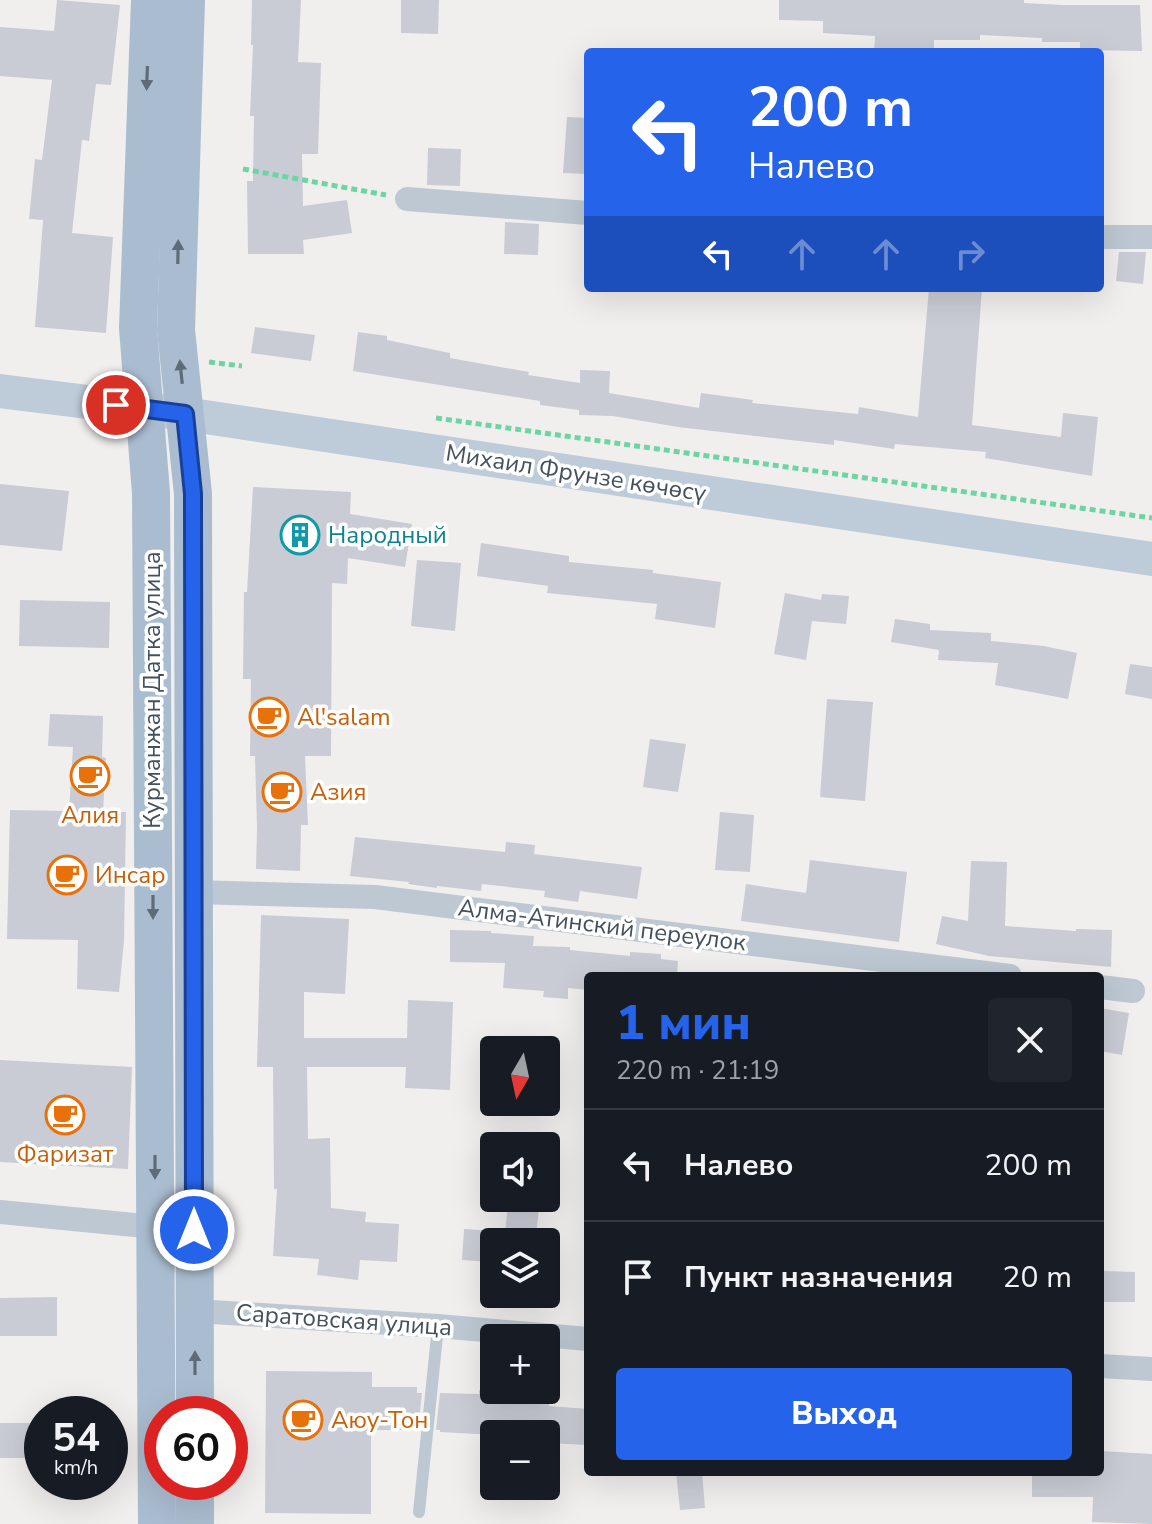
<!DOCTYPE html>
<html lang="ru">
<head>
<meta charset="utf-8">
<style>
  :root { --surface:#171b24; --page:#20242c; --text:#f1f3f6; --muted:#9ea1a6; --line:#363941; --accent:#2563eb }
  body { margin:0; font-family:"Nunito Sans",sans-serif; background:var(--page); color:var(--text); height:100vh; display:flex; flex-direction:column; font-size:30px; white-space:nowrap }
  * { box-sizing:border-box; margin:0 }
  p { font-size:26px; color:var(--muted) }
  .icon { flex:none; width:44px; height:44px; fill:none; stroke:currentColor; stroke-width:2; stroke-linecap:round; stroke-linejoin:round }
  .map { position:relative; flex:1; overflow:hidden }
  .sheet { position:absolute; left:584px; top:972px; width:520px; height:504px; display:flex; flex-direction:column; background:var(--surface); border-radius:8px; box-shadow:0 8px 32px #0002 }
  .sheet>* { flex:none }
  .guide { position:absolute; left:584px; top:48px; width:520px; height:244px; border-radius:8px; box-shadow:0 8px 32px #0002; background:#2563eb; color:#fff; overflow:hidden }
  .needle { width:52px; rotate:189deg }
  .buttons { position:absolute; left:480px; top:1036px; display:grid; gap:16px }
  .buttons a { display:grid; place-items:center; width:80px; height:80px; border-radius:8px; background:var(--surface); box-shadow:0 8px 32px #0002; font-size:40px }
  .speed { position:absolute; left:24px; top:1396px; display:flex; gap:16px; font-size:40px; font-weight:700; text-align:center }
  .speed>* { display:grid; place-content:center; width:104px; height:104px; border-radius:50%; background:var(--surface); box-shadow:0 8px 32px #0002; line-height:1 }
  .speed small { font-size:20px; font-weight:400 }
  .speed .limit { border:12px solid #d22; background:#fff; color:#111 }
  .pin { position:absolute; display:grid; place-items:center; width:68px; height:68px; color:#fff; margin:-34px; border:4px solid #fff; border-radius:50%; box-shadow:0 2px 8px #0007 }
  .me { position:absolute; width:88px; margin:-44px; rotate:0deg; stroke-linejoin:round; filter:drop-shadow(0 0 6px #0008) }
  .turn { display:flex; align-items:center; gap:28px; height:168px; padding:0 32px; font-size:36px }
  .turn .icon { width:104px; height:104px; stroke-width:2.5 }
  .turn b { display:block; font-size:56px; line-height:68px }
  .lanes { display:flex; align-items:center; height:76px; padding:0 32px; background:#0003; justify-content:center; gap:40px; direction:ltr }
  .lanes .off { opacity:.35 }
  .round { display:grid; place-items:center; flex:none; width:84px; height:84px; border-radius:8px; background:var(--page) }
  .head { display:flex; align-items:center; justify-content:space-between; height:136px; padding:0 32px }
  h1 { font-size:48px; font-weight:800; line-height:60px; color:var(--accent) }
  .button { display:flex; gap:16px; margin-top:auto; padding:16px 32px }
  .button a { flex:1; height:92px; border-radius:8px; background:var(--accent); color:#fff; font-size:32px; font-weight:800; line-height:92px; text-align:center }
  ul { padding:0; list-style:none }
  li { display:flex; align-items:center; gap:24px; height:112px; padding:0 32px; border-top:2px solid var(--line) }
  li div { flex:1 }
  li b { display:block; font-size:30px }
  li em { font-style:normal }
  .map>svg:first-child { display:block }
</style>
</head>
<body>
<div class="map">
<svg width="1152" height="1524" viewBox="0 0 1152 1524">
  <rect width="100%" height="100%" fill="#f1eeee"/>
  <g fill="#c9ccd4">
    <polygon points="57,0 120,5 111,85 96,84 89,141 82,140 72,233 113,237 106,333 35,327 43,220 29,219 35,159 42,160 52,80 0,76 0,27 54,31"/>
    <polygon points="252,0 301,0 298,62 321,63 318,154 302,154 303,206 347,200 352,233 303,240 304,254 248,254 247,181 253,181 254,116 250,116 253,45 251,45"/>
    <polygon points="401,0 439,0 438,34 401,33"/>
    <polygon points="779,0 1024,0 1024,3 1063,5 1140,5 1142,51 1080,50 1080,42 1042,42 1042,38 980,35 980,40 934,40 934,52 874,52 875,36 823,33 823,21 779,20"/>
    <polygon points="567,117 588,118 588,174 563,173"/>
    <polygon points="428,148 461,149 460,186 427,185"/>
    <polygon points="505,222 539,224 538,255 504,254"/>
    <polygon points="1119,252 1146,252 1143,284 1116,281"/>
    <polygon points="929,288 982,288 972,425 1061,437 1063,413 1098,417 1092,476 985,458 986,452 895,444 894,449 834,440 834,445 678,427 613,416 579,415 579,410 540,405 540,401 353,371 358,332 387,336 387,340 450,353 450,358 529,372 528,375 580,383 580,370 610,371 609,393 699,408 701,393 753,400 752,403 858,414 859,407 918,417"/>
    <polygon points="255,327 315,335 311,361 251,353"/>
    <polygon points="0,484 69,491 62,551 0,545"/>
    <polygon points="253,487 351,492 350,514 412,524 405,567 348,558 347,584 332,583 331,756 305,756 308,825 301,825 300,871 256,869 257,828 255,756 250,756 251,679 243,679 244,592 247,592"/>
    <polygon points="481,543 569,556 569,562 653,570 653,573 721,582 715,628 655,619 657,604 547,593 548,586 477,576"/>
    <polygon points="417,560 461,563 455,631 411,626"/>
    <polygon points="785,593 821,600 822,594 849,596 846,624 812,621 806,660 774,654"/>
    <polygon points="20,600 110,602 109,648 19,646"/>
    <polygon points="895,619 930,624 930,630 991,633 991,641 1044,646 1077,653 1068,699 995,685 998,663 938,660 939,650 891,642"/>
    <polygon points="1130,664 1152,667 1152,699 1125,694"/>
    <polygon points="827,699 873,702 865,801 820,797"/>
    <polygon points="50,714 103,716 102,757 106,758 103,812 126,812 124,941 119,992 77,989 78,940 7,939 10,810 69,811 73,747 48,746"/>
    <polygon points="650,739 686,744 678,792 643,787"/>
    <polygon points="720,812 754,815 750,872 715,870"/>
    <polygon points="355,837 505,852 506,842 535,845 534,854 642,867 637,899 580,891 578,902 544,897 545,891 482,884 481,891 437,886 437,888 408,884 409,882 350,876"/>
    <polygon points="810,860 907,872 899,942 741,921 746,884 806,893"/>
    <polygon points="971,861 1007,862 1005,926 1076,931 1076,929 1112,930 1111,967 989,956 936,944 942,916 968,921"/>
    <polygon points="261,915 349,919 345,994 304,992 304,1038 407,1038 408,1000 453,1002 450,1090 405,1088 406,1067 307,1067 308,1139 330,1138 331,1208 366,1212 365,1222 399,1224 397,1262 360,1260 358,1280 317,1275 319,1259 273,1256 277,1189 274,1189 273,1067 257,1067"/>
    <polygon points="450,930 491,931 491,933 534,936 533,946 570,947 570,950 630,956 630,952 661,954 661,959 678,961 677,976 588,976 588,990 568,988 568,999 543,997 544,991 503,988 505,963 450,962"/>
    <polygon points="1100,1008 1129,1013 1122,1055 1100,1051"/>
    <polygon points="0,1060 132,1067 128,1169 0,1162"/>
    <polygon points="508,1205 539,1209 535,1242 504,1242"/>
    <polygon points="464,1229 495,1231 492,1262 462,1260"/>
    <polygon points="1103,1271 1135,1272 1135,1302 1103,1302"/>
    <polygon points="57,1297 57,1336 0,1336 0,1298"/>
    <polygon points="266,1371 372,1372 372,1387 417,1387 417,1393 422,1393 418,1430 371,1430 371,1514 265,1513"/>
    <polygon points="479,1390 509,1392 509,1395 549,1396 549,1406 588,1409 588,1445 546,1443 546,1434 476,1434 440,1432 440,1430 436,1430 440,1393 479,1394"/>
    <rect x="0" y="1423" width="42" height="35"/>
    <polygon points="1100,1451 1152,1454 1152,1524 1092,1522 1093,1497 1032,1497 1032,1472 1100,1472"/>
    <polygon points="676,1472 702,1472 705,1508 680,1510"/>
  </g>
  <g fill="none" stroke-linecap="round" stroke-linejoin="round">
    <g stroke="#6cd5a3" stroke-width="5" stroke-dasharray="6 4" stroke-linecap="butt">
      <polyline points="243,169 386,195"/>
      <polyline points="209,362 242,366"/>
      <polyline points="436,418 1152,518"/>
    </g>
    <polyline stroke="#bdc8d2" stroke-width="12" points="419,1512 438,1326"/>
    <g stroke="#bdc8d2" stroke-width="24">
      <polyline points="407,199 588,213"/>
      <polyline points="1100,237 1152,237"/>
      <polyline points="192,892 375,897 1010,976"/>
      <polyline points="1100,987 1133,991"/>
      <polyline points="0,1212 155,1227"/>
      <polyline points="195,1311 438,1326 588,1339"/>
      <polyline points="1100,1366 1152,1369"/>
    </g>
    <polyline stroke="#becbd9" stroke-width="34" points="0,391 185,414 1152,559"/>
    <g stroke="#aabdd0" stroke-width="38">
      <polyline points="150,0 138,328 151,493 157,1524"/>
      <polyline points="186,0 176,330 193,494 195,1414"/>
      <polyline points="195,1482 195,1524"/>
    </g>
  </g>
  <defs><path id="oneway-solid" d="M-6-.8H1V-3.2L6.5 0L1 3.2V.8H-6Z" transform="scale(2)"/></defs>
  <g fill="#5e6c7a">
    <use href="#oneway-solid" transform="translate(147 78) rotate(92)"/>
    <use href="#oneway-solid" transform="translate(178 252) rotate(-89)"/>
    <use href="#oneway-solid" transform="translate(181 372) rotate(-96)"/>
    <use href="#oneway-solid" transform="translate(153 907) rotate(90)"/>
    <use href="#oneway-solid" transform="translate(155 1167) rotate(90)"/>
    <use href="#oneway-solid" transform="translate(195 1363) rotate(-90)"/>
  </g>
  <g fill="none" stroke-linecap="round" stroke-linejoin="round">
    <defs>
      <polyline id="route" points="116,405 185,414 193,494 194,1230"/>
    </defs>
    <use href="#route" stroke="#184099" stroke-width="20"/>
    <use href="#route" stroke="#2563eb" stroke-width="14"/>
  </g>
  <defs>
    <symbol id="building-ring" viewBox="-11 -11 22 22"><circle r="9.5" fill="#fff" stroke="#0f9aa8" stroke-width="1.5"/><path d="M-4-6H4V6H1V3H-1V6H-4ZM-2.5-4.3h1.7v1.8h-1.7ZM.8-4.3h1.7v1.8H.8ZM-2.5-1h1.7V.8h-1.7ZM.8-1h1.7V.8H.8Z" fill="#0f9aa8"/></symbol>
    <symbol id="cafe-ring" viewBox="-11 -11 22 22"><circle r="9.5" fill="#fff" stroke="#e8710a" stroke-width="1.5"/><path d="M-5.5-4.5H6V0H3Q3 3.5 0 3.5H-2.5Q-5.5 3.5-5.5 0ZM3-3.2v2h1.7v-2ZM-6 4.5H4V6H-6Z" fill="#e8710a"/></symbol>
  </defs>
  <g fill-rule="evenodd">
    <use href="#building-ring" x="278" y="513" width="44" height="44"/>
    <use href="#cafe-ring" x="247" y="695" width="44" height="44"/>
    <use href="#cafe-ring" x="68" y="754" width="44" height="44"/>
    <use href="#cafe-ring" x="260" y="770" width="44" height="44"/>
    <use href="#cafe-ring" x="45" y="853" width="44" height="44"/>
    <use href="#cafe-ring" x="43" y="1093" width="44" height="44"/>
    <use href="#cafe-ring" x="281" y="1398" width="44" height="44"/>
  </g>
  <g text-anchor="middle" stroke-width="7" stroke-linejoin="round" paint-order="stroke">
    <g font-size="24" fill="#44515d" stroke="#fff">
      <text transform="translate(576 473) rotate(9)" y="8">Михаил Фрунзе көчөсү</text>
      <text transform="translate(152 690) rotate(-90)" y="8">Курманжан Датка улица</text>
      <text transform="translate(602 925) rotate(7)" y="8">Алма-Атинский переулок</text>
      <text transform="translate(344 1320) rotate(4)" y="8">Саратовская улица</text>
    </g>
    <g font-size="24" fill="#0d838f" stroke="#fff" text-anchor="start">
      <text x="328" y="543">Народный</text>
    </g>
    <g font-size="24" fill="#c56008" stroke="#fff" text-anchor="start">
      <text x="297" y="725">Al'salam</text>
      <text x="310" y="800">Азия</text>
      <text x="90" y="823" text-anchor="middle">Алия</text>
      <text x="95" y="883">Инсар</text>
      <text x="65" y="1162" text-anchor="middle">Фаризат</text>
      <text x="331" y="1428">Аюу-Тон</text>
    </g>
  </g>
</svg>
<div class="buttons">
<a><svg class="needle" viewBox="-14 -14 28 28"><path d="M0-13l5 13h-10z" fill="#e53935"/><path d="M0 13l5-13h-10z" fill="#9ea1a6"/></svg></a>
<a><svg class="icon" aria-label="sound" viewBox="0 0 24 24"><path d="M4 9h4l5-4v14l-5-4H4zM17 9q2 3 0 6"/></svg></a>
<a><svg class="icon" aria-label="layers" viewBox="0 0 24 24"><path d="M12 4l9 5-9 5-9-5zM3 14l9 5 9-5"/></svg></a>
<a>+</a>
<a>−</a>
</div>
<div class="speed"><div>54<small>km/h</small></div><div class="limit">60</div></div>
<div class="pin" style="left:116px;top:405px;background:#d93025"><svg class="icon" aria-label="arrive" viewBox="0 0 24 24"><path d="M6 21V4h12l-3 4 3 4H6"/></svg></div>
<svg class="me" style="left:194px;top:1230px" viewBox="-20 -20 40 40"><circle r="17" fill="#2563eb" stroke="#fff" stroke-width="3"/><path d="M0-11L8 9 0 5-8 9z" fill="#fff"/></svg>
<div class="guide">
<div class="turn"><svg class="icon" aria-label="left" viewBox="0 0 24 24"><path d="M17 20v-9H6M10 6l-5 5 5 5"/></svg><div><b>200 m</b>Налево</div></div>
<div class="lanes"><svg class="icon" aria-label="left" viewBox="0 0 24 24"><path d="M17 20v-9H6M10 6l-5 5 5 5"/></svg><svg class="icon off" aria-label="ahead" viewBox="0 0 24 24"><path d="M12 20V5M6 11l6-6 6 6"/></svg><svg class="icon off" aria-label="ahead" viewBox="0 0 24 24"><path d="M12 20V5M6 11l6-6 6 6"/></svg><svg class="icon off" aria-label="right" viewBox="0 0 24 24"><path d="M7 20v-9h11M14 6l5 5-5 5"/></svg></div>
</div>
<section class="sheet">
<div class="head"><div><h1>1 мин</h1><p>220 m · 21:19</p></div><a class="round"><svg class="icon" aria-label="close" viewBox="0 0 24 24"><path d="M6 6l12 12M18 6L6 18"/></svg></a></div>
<ul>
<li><svg class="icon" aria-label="left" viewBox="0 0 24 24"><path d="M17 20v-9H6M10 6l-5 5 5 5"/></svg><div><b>Налево</b></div><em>200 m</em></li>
<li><svg class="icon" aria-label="arrive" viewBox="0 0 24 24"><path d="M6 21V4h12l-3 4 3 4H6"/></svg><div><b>Пункт назначения</b></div><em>20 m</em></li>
</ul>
<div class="button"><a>Выход</a></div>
</section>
</div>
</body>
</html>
